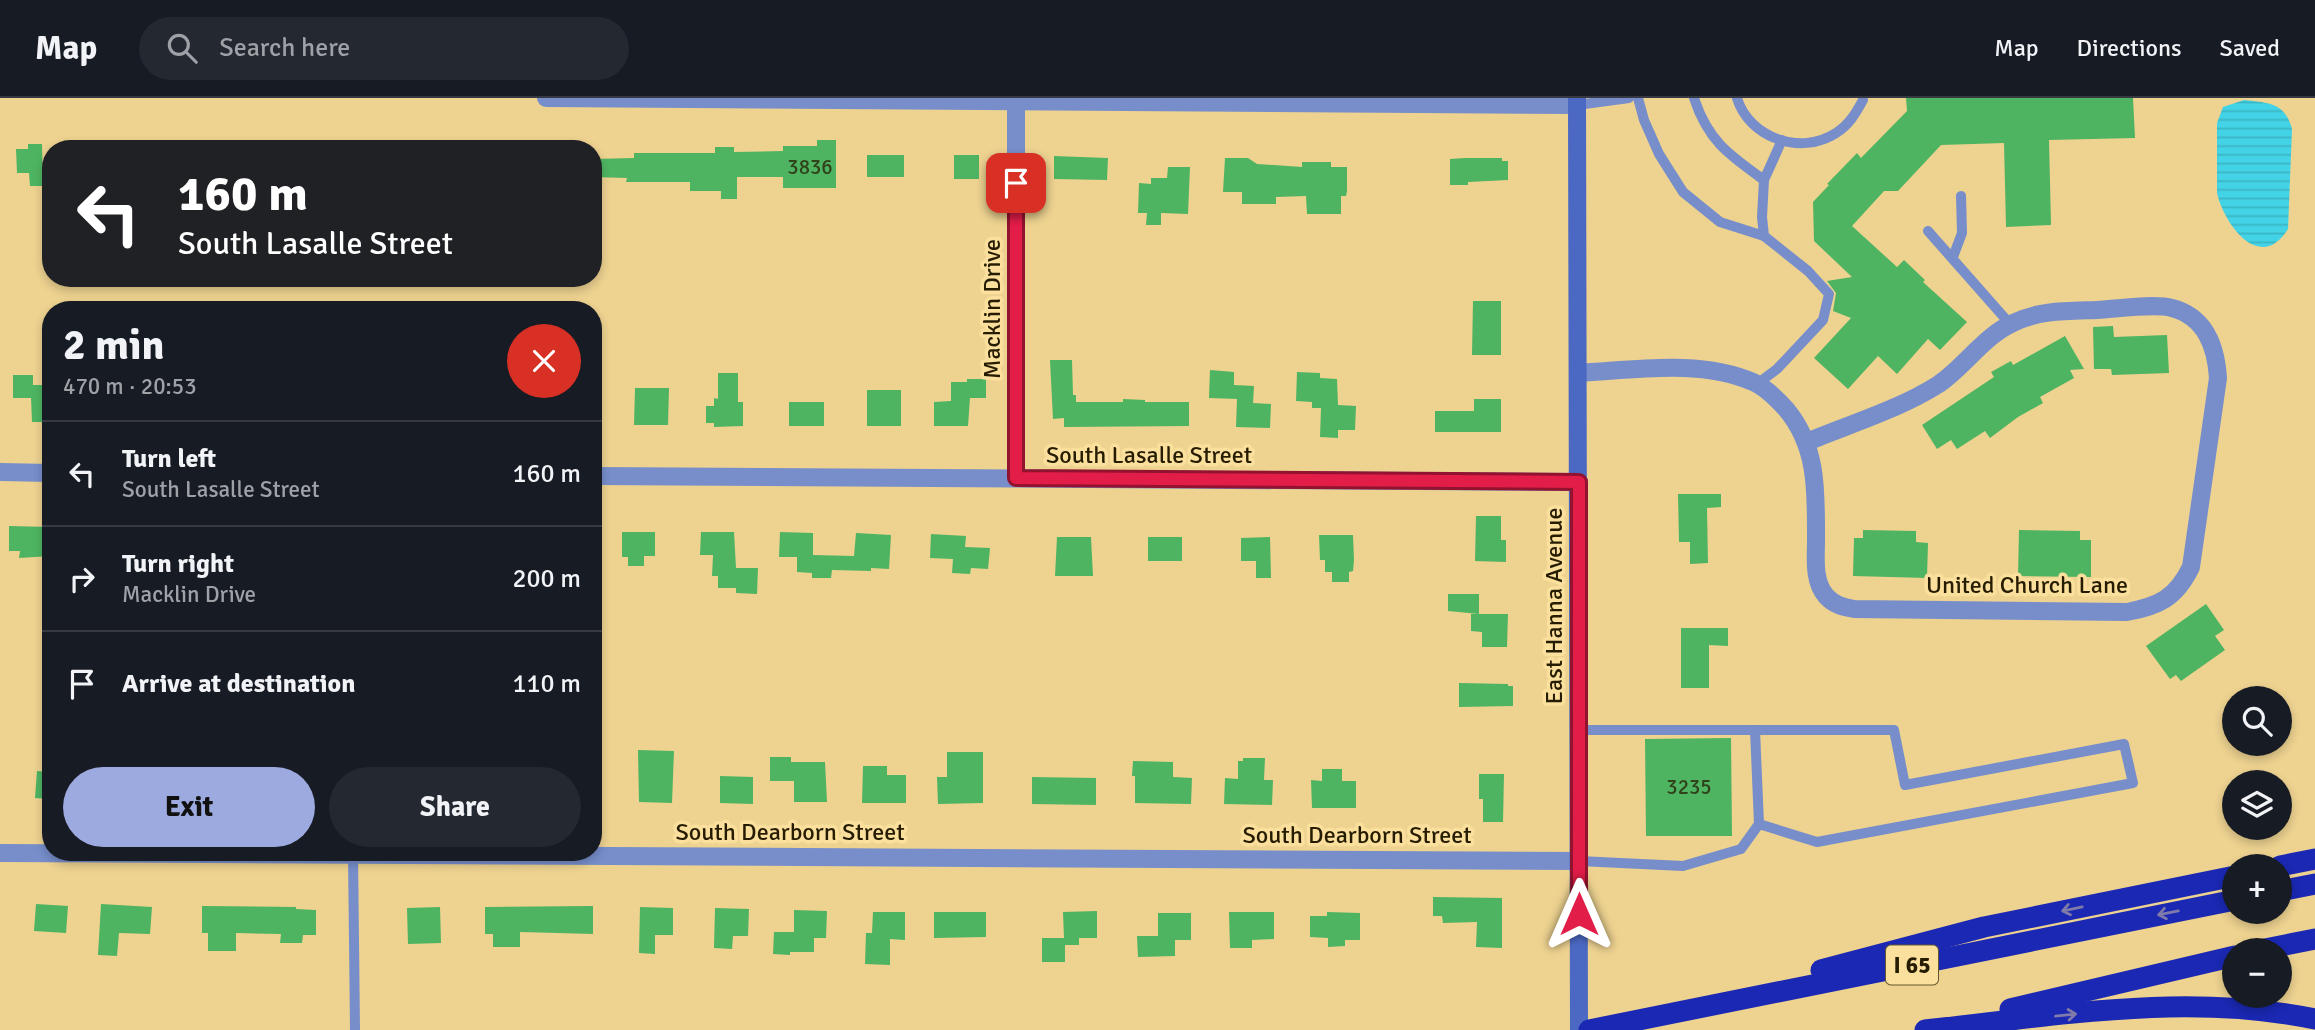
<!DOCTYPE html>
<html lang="en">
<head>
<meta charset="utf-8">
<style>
  :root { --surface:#171b24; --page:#242831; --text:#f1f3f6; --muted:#9ea1a6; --line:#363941; --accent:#9caadf }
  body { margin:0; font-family:Signika,sans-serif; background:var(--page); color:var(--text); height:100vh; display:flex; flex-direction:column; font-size:26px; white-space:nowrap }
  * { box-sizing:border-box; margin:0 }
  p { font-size:23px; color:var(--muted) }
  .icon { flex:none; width:38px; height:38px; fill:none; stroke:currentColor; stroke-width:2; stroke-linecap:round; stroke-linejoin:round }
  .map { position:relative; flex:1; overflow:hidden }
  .details { position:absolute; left:42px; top:203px; width:560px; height:560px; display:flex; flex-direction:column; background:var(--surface); border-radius:28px; box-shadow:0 4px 10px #0003 }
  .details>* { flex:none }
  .guide { position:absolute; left:42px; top:42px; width:560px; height:147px; border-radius:28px; box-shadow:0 4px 10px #0003; background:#202124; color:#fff; overflow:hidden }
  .fabs { position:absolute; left:2222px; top:588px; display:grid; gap:14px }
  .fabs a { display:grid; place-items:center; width:70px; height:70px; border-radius:50%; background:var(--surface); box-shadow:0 4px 10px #0003; font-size:35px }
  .pin { position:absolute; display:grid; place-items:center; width:60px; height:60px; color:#fff; margin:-30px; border-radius:14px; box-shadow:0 4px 10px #0006 }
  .me { position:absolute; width:77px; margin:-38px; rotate:0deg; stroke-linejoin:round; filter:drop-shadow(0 0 5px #0008) }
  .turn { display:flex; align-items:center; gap:24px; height:147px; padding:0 21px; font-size:32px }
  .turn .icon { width:91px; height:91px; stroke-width:2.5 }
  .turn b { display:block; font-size:49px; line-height:60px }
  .round { display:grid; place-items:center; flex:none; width:74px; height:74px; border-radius:37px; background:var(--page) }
  .head { display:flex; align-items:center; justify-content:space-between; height:119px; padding:0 21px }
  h1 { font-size:42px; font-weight:700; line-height:52px }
  .primary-button { display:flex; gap:14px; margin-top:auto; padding:14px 21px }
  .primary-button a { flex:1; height:80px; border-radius:42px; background:var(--accent); color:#111; font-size:28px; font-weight:700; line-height:80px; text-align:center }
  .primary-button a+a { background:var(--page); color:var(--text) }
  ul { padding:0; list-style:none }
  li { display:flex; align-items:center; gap:21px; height:105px; padding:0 21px; border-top:2px solid var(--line) }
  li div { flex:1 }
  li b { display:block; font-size:26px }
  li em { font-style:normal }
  header { display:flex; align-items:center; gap:42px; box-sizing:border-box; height:98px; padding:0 35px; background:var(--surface); border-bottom:2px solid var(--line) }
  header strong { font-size:33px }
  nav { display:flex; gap:38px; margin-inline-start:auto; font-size:24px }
  .search { width:490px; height:63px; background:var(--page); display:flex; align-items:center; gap:18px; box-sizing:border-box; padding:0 24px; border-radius:38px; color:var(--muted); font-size:26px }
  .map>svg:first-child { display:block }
</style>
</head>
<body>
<header>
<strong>Map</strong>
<div class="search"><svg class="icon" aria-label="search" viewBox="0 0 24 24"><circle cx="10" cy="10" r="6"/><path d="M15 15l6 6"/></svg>Search here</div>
<nav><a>Map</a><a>Directions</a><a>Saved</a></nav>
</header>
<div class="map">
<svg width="2315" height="932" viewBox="0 0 2315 932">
  <defs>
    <pattern id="water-rules" width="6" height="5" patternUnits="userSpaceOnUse" patternTransform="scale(1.75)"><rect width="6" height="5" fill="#42d3e6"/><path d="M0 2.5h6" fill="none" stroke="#3ab5c4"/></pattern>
  </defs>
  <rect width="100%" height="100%" fill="#edd290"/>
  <path fill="url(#water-rules)" d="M 2244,2 C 2268,5 2285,4 2292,31 L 2288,131 C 2260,176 2224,126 2217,95 L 2217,25 L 2223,9 Z"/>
  <g fill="#4eb462">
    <polygon points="1906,0 2133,0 2135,40 2049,42 2051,127 2006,129 2004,45 1941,47 1898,93 1884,93 1852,128 1897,169 1904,162 1925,182 1923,184 1967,224 1940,252 1928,241 1897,276 1878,258 1848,291 1814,260 1851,220 1833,213 1836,195 1827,183 1852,179 1814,143 1813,104 1829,87 1827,86 1857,55 1861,60 1907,13"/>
    <polygon points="817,42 836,42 836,90 783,90 783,79 737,79 737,101 721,101 721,93 690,93 690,84 626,84 627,80 593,79 593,61 634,60 634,55 715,55 715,49 734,49 734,54 783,53 783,48 817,48"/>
    <polygon points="28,46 42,46 43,88 30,88 29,75 17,75 16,51 28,51"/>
    <rect x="867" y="57" width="37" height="22"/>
    <rect x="954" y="57" width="25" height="24"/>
    <polygon points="1054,58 1108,60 1107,82 1054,81"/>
    <polygon points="1225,60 1248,60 1257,66 1302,69 1302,64 1331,64 1331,69 1347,69 1347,93 1346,98 1341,98 1341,116 1307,116 1306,98 1276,99 1276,106 1242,106 1242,94 1223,94"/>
    <polygon points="1465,60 1502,60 1502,63 1508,63 1508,82 1468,84 1468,87 1450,87 1450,61"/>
    <polygon points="1168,69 1190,69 1188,116 1161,115 1161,127 1146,127 1147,115 1138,115 1139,85 1151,86 1151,80 1167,80"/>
    <polygon points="1473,203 1501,203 1501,257 1472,257"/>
    <polygon points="2113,228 2114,239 2167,237 2169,275 2112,277 2111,271 2094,271 2093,229"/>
    <polygon points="2065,238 2084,271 2070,272 2074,280 2040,299 2043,305 2018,319 1990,340 1985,333 1957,351 1951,342 1937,351 1922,327 1994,279 1991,274 2011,263 2013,267"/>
    <polygon points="1050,262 1072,262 1073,297 1076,297 1076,304 1123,304 1123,301 1145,302 1145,304 1189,304 1189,328 1064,329 1064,320 1053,321"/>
    <polygon points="1210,272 1234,274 1234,287 1254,288 1253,305 1271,306 1270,330 1236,329 1237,301 1209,300"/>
    <polygon points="1297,274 1320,275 1320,280 1337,281 1338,307 1356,308 1355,332 1338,332 1338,340 1320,339 1321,310 1312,310 1312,304 1296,303"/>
    <polygon points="718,275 738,275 738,304 743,304 743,328 714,329 714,325 706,325 706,308 714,308 714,300 718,301"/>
    <polygon points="13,277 33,277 33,287 51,287 51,324 32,324 31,300 13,300"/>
    <polygon points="967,281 986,281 986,300 970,300 968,328 934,328 934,304 951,303 951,284 967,284"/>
    <polygon points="635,290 669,290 668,327 634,327"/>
    <rect x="867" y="292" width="34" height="36"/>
    <polygon points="1474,301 1501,301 1501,334 1435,334 1435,313 1474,313"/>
    <rect x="789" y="304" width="35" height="24"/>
    <polygon points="1678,396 1721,396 1721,409 1707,410 1708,465 1690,466 1690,444 1679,444"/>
    <polygon points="1476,418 1501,418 1501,442 1506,442 1506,464 1475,463"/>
    <polygon points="9,428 51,429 51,458 19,460 20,453 9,453"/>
    <polygon points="1863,432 1916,433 1916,444 1928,445 1927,480 1853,478 1854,440 1863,440"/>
    <polygon points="2019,432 2080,433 2080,442 2091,442 2091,479 2018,478"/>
    <polygon points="622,434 655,434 655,458 644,458 644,468 628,468 628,459 622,459"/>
    <polygon points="701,434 734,434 736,470 758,470 757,496 736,495 736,490 718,490 718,478 712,478 713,457 700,457"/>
    <polygon points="780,434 813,435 813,457 854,458 856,435 891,437 889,471 871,470 871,473 832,472 831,480 812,480 812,475 797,474 797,459 779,459"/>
    <polygon points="931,436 966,438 965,449 990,450 988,471 971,470 970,476 952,475 953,461 930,460"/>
    <polygon points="1319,437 1353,437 1354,462 1353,473 1349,474 1349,484 1332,484 1332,474 1325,474 1325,462 1320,462"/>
    <polygon points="1057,439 1091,439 1093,478 1055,478"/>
    <rect x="1148" y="439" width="34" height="24"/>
    <polygon points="1270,439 1271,480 1256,480 1256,463 1241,463 1241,440"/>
    <polygon points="1448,496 1479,496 1479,516 1448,513"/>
    <polygon points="2206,506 2224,532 2215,538 2225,552 2181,583 2176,577 2170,581 2146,548"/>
    <polygon points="1471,516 1508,516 1507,549 1482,549 1482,534 1471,533"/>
    <polygon points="1681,530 1728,530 1728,548 1709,547 1709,590 1681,590"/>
    <polygon points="1459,585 1508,586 1508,588 1513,588 1513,608 1459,609"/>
    <polygon points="1731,640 1732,738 1646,738 1645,641"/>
    <polygon points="638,652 674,653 672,705 639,704"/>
    <polygon points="947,654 983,654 983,705 938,706 937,679 947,679"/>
    <polygon points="770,659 791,659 791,664 825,664 827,704 794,704 794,683 770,683"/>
    <polygon points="1243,660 1265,660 1264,682 1273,682 1272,707 1224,706 1225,680 1238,681 1238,663 1243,663"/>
    <polygon points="1133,663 1173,664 1173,679 1192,680 1191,706 1135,705 1135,678 1132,678"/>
    <polygon points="863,668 887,668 887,677 906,677 906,705 862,705"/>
    <polygon points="1322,671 1342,671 1342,683 1356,683 1356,710 1312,710 1311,682 1322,683"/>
    <polygon points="37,673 51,674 51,701 35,700"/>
    <polygon points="1479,676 1504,676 1503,724 1483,724 1483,701 1479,701"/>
    <polygon points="720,678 753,679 753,706 720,705"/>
    <polygon points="1032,679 1096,680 1096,707 1032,706"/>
    <polygon points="1433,799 1502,800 1502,850 1476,849 1477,824 1443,825 1442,818 1433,818"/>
    <polygon points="36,806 68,808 66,835 34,833"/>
    <polygon points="101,806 152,809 150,836 119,835 117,858 98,857"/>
    <polygon points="202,808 296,809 296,811 316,812 316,837 303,837 302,845 280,845 281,836 236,835 236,853 208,853 208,835 202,835"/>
    <polygon points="593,808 593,836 520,834 520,849 493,849 493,836 485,836 485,809"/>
    <polygon points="440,809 441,845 408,846 407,810"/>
    <polygon points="640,809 673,810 673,837 655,837 655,856 639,855"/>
    <polygon points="715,810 749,811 748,838 733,838 732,851 714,850"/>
    <polygon points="794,812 827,813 826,840 814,840 814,854 790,854 790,857 773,856 774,834 794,834"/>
    <polygon points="1097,813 1097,840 1079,840 1079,847 1065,847 1065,864 1042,864 1042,840 1064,840 1063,814"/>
    <polygon points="873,814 905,814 905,842 890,841 890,867 865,866 866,835 872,835"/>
    <polygon points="934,814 986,814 986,839 934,840"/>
    <polygon points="1229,814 1274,814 1274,841 1252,842 1252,850 1230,850"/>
    <polygon points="1327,814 1360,815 1360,842 1345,842 1345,848 1328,849 1328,840 1310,839 1310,818 1327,818"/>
    <polygon points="1158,815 1191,815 1191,842 1175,842 1175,858 1138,859 1137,838 1158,838"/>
  </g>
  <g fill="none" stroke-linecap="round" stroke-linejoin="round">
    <g stroke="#778ecb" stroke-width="10">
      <polyline points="1638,0 1644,22 1659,56 1683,94 1720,124 1764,138"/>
      <path d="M 1694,0 C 1708,43 1729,57 1764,82"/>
      <path d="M 1737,0 C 1749,40 1801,58 1836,35 C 1849,27 1856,15 1863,2"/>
      <polyline points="1577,7 1629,0"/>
      <polyline points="1928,133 2010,226"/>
      <polyline points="1953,159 1962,135 1961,98"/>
      <polyline points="1757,286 1777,271 1823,222 1829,196 1808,173 1764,138 1762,119 1764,82 1782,42"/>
      <polyline points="1579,632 1755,632 1759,726 1741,751 1683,768 1579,763"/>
      <polyline points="1755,632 1894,632 1905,687 2124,646 2133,685 1817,744 1759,726"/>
      <polyline points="353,755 355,932"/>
    </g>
    <g stroke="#778ecb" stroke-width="18">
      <polyline points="546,0 1577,7"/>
      <polyline points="1016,0 1016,380"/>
      <path d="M 1579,275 C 1635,272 1700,261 1753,284 C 1765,289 1777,301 1786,311 C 1818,349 1816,394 1816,442 C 1816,460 1813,483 1826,498 C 1834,507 1843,509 1854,511 L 2127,514 C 2159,508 2176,500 2191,469 L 2218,280 C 2216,249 2206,219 2172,210 C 2154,205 2116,211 2097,212 C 2068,213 2039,212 2013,225 C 1984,238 1965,268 1939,286 C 1900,311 1850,326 1807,344"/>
      <polyline points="0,374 51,375"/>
      <polyline points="593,378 1579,384"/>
      <polyline points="0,755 1579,763"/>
    </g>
    <polyline stroke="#4b69c3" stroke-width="18" points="1577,0 1579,932"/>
    <g stroke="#1a28b3" stroke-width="21">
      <polyline points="2280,768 2315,761"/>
      <polyline points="2280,793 2315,786"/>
      <polyline points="2260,852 2315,841"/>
      <polyline points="1821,872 1984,829 2235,778"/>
      <polyline points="2010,911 2235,858"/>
      <polyline points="1589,932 2235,802"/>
      <path d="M 1925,932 C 2055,918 2185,894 2315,921"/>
    </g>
  </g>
  <defs><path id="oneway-shaft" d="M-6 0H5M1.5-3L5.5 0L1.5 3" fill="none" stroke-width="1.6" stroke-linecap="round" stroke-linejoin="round" transform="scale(1.75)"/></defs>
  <g stroke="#7f7aa9">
    <use href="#oneway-shaft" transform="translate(2072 811) rotate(168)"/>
    <use href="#oneway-shaft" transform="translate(2168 815) rotate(169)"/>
    <use href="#oneway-shaft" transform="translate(2066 917) rotate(-6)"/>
  </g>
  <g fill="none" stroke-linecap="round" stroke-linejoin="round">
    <defs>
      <polyline id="route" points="1016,85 1016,380 1579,384 1579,816"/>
    </defs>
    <use href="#route" stroke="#92132f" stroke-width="18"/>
    <use href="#route" stroke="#e11d48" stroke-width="12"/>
  </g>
  <g text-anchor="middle" stroke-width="7" stroke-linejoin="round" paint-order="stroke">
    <g font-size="21" fill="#30421a">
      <text x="810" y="76">3836</text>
      <text x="1689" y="696">3235</text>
    </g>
    <rect fill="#fbdf9d" stroke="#665630" stroke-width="2" x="1886" y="847.5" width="52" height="39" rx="5"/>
    <g font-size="23" font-weight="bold" fill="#261c02">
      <text x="1912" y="875">I 65</text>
    </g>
    <g font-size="24" fill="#261c02" stroke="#fbdf9d">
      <text transform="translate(992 211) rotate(-90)" y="8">Macklin Drive</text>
      <text x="1149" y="365">South Lasalle Street</text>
      <text x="2027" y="495">United Church Lane</text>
      <text transform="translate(1554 508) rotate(-90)" y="8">East Hanna Avenue</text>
      <text x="790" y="742">South Dearborn Street</text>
      <text x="1357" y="745">South Dearborn Street</text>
    </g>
  </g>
</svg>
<div class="fabs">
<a><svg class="icon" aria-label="search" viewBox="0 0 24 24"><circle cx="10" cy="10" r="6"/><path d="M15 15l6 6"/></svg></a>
<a><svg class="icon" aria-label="layers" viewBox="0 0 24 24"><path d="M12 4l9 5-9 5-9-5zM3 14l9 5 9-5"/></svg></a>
<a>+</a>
<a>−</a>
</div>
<div class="pin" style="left:1016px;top:85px;background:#d93025"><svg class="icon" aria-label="arrive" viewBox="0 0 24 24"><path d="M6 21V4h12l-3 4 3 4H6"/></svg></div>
<svg class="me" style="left:1579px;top:816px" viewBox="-20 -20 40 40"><path d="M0-17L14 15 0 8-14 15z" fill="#e11d48" stroke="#fff" stroke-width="4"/></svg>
<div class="guide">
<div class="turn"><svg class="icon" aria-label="left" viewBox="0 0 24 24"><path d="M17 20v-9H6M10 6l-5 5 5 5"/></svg><div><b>160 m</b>South Lasalle Street</div></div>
</div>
<section class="details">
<div class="head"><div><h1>2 min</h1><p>470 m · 20:53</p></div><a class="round" style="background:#d93025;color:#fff"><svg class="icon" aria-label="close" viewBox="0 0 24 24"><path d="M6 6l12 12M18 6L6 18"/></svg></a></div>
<ul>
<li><svg class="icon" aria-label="left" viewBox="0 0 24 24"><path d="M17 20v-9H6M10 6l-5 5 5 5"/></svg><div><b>Turn left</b><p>South Lasalle Street</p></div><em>160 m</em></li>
<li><svg class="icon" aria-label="right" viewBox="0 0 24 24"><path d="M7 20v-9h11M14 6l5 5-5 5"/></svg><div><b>Turn right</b><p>Macklin Drive</p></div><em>200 m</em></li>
<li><svg class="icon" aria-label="arrive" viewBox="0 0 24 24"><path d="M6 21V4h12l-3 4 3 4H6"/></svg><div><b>Arrive at destination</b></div><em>110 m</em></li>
</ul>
<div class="primary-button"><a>Exit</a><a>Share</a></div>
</section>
</div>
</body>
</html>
